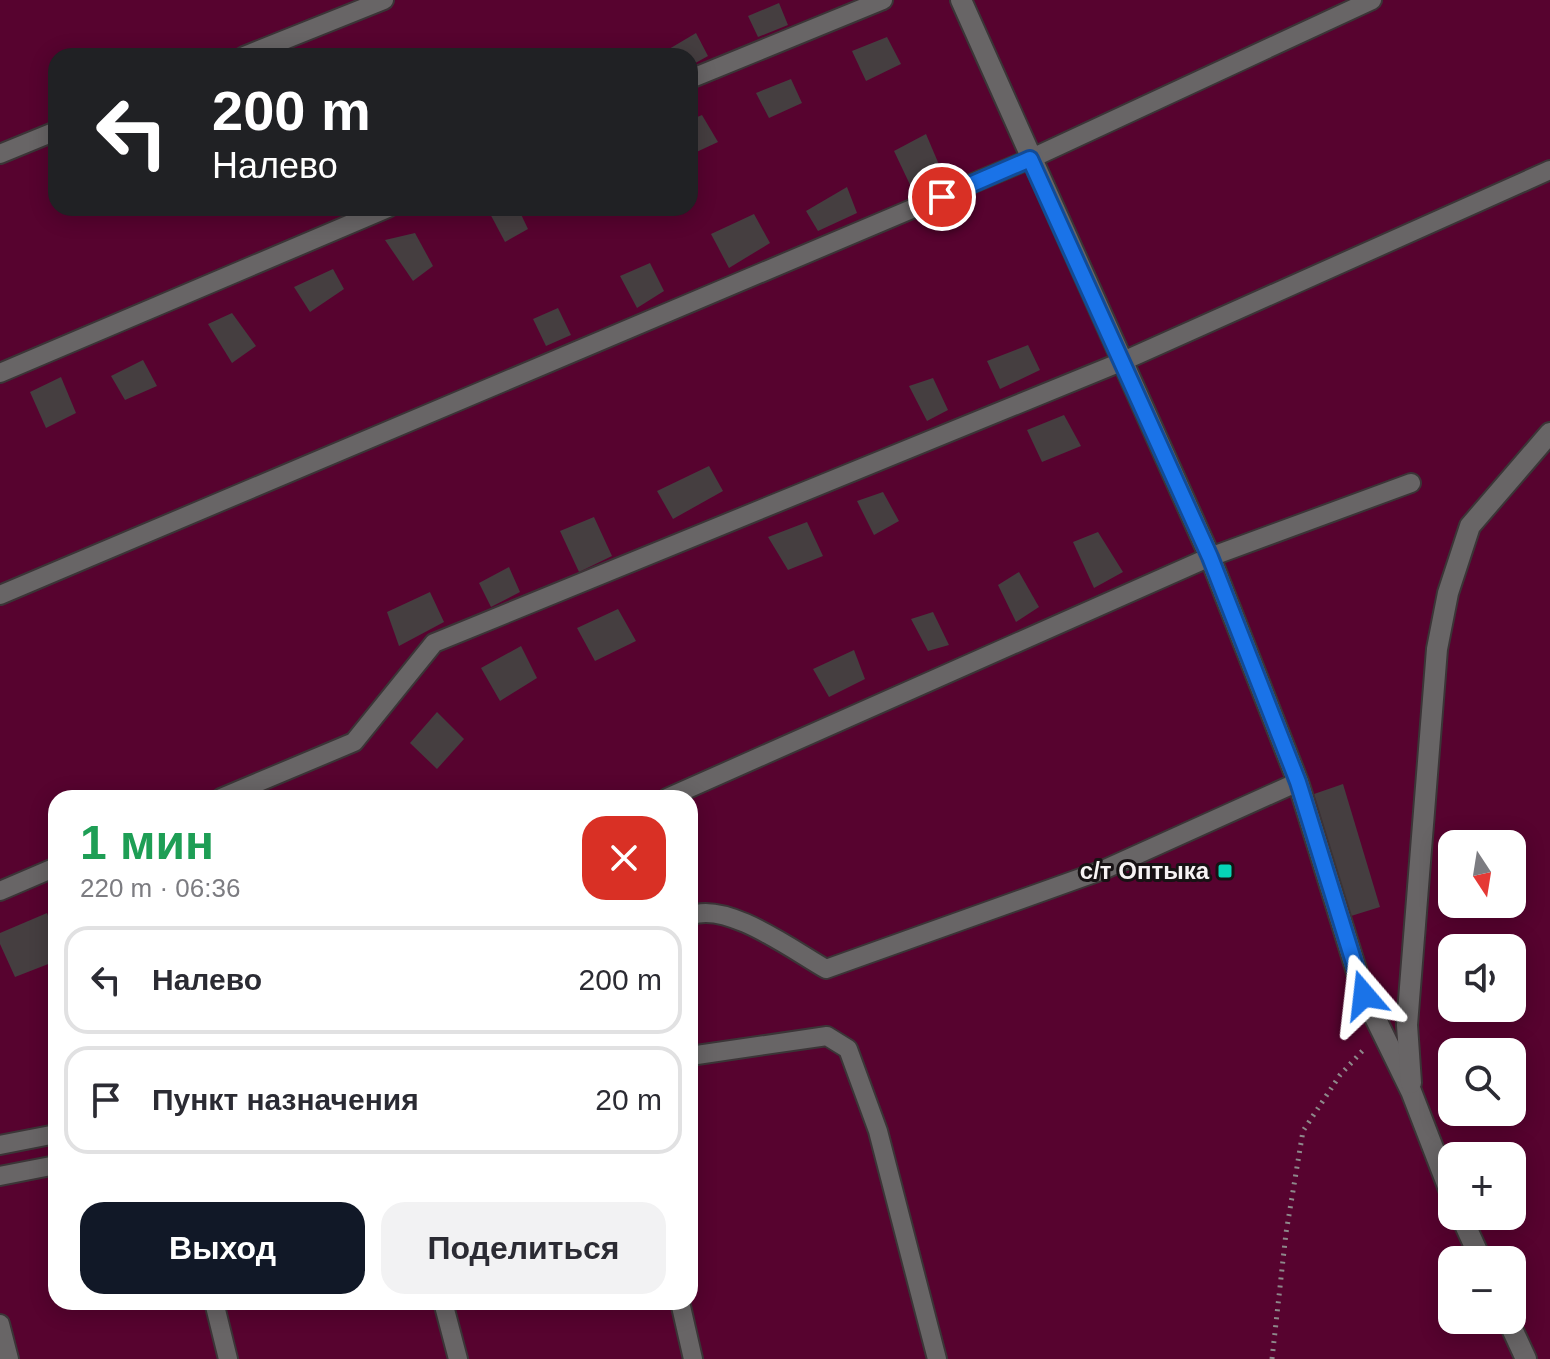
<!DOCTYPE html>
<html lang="ru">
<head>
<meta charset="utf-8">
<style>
  :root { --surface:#fff; --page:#f2f2f3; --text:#2b2b33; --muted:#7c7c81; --line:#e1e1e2; --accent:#111827 }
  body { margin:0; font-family:Arial,sans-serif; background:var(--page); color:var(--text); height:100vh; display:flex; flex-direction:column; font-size:30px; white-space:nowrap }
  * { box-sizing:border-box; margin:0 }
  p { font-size:26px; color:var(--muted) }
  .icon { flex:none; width:44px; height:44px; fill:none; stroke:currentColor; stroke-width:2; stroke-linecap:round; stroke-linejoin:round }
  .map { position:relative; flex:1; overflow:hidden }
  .sheet { position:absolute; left:48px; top:790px; width:650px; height:520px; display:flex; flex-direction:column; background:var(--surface); border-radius:24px; box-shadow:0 4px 20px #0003 }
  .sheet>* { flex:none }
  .guide { position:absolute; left:48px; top:48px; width:650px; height:168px; border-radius:24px; box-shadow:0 4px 20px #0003; background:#202124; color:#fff; overflow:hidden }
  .needle { width:52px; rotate:168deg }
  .controls { position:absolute; left:1438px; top:830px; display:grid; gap:16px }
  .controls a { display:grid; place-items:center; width:88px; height:88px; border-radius:16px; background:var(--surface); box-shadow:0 4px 20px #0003; font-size:40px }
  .pin { position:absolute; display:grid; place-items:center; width:68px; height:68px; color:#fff; margin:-34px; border:4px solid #fff; border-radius:50%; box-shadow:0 2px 8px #0007 }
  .me { position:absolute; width:88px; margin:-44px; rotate:343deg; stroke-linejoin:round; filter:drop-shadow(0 0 6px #0008) }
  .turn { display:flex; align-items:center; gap:28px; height:168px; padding:0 32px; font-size:36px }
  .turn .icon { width:104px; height:104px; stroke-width:2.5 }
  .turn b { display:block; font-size:56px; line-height:68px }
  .round { display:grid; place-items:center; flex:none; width:84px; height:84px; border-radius:24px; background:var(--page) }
  .headline { display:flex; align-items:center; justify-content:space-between; height:136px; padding:0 32px }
  h1 { font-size:48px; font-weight:600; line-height:60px; color:#1e9e55 }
  .primary-button { display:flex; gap:16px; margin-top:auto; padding:16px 32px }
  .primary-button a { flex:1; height:92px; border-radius:24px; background:var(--accent); color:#fff; font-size:32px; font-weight:600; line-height:92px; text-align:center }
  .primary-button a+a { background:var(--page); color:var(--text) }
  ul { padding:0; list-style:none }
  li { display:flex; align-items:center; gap:24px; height:108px; margin:0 16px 12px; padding:0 16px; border:4px solid var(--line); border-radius:24px }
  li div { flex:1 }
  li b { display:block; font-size:30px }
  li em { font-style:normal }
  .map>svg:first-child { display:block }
</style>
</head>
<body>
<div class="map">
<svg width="1550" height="1359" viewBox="0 0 1550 1359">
  <rect width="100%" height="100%" fill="#211b1d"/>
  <path fill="#57032f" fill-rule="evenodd" d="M 0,0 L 1550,0 L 1550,1359 L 0,1359 ZM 56,56 L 690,56 L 690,208 L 56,208 ZM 56,798 L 690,798 L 690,1302 L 56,1302 ZM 1452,844 L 1512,844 L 1512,904 L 1452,904 ZM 1452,948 L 1512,948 L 1512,1008 L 1452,1008 ZM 1452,1052 L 1512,1052 L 1512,1112 L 1452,1112 ZM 1452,1156 L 1512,1156 L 1512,1216 L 1452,1216 ZM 1452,1260 L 1512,1260 L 1512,1320 L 1452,1320 Z"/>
  <g fill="#453e40">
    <polygon points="779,3 788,25 758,37 748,16"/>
    <polygon points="696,33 708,56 690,66 690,56 666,56 664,52"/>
    <polygon points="887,37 901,64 866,81 852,51"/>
    <polygon points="791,79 802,103 769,118 756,93"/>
    <polygon points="702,115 718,142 690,155 690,120"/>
    <polygon points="926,134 943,174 913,191 894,151"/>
    <polygon points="847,187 857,213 818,231 806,211"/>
    <polygon points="487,208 518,208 528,229 505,242"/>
    <polygon points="754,214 770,243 729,268 711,234"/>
    <polygon points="415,233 433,266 413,281 385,240"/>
    <polygon points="650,263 664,291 637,308 620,276"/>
    <polygon points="333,269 344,289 310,312 294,287"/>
    <polygon points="558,308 571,335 546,346 533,319"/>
    <polygon points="232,313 256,346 232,363 208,324"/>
    <polygon points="1028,345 1040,370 1000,389 987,361"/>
    <polygon points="143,360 157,386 125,400 111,376"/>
    <polygon points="61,377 76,413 46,428 30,392"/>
    <polygon points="933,378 948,410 927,421 909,386"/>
    <polygon points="1064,415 1081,446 1042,462 1027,430"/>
    <polygon points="709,466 723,491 673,519 657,491"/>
    <polygon points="883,492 899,521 874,535 857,501"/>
    <polygon points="594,517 612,556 579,572 560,531"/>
    <polygon points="807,522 823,556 788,570 768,537"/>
    <polygon points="1098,532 1123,572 1094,588 1073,542"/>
    <polygon points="509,567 520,592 491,607 479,583"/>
    <polygon points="1019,572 1039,607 1016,622 998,585"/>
    <polygon points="430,592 444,622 399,646 387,612"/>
    <polygon points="618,609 636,641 595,661 577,628"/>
    <polygon points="933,612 949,645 928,651 911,619"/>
    <polygon points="521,646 537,678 500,701 481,668"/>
    <polygon points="854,650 865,679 829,697 813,669"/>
    <polygon points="437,712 464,739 437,769 410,743"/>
    <polygon points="1343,784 1380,907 1351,916 1314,794"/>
    <polygon points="47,913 56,938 56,961 15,977 0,944 0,933"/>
  </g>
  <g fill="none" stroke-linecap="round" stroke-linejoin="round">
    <defs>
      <g id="service">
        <polyline points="244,56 384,0"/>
        <polyline points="690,79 883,0"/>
        <polyline points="0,154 56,131"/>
        <polyline points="0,373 388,208"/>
        <polyline points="0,595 1030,159 1372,0"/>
        <polyline points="221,798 354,742 434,643 1121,362 1550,170"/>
        <polyline points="667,798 1210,557 1411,483"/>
        <polyline points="0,891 56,867"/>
        <path d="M 690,916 C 726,900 794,951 826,969 L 1103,870 L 1298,782"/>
        <polyline points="690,1056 827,1036 848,1049 878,1131 937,1359"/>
        <polyline points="0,1145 56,1134"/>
        <polyline points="0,1176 56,1165"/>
        <polyline points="214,1302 228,1359"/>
        <polyline points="443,1302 458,1359"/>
        <polyline points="680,1302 693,1359"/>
        <polyline points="0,1324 9,1359"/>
      </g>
      <g id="minor">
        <polyline points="961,0 1210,557 1298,782 1364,995 1411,1091 1452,1197"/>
        <polyline points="1411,1083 1407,1025 1437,649 1448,593 1470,526 1550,433"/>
        <polyline points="1461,1216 1481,1260"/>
        <polyline points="1508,1320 1526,1359"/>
      </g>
    </defs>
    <use href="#service" stroke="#3b3537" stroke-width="22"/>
    <use href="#minor" stroke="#3b3537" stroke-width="24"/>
    <polyline stroke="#8e898b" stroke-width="5" stroke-dasharray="2 6" stroke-linecap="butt" points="1272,1359 1286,1233 1303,1131 1340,1075 1365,1048"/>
    <use href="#service" stroke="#686566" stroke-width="18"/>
    <use href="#minor" stroke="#686566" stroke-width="20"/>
  </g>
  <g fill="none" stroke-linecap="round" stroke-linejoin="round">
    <defs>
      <polyline id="route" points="942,197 1030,159 1210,557 1298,782 1364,995"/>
    </defs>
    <use href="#route" stroke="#114b97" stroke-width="20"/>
    <use href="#route" stroke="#1a73e8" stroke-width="14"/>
  </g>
  <rect fill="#06d5b6" stroke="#171214" stroke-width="3" x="1217" y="863" width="16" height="16" rx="4"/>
  <g text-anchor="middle" stroke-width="6" stroke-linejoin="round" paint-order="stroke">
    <g font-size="24" font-weight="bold" fill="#f7f3f4" stroke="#171214" text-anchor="end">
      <text x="1209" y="879">с/т Оптыка</text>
    </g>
  </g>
</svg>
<div class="controls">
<a><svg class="needle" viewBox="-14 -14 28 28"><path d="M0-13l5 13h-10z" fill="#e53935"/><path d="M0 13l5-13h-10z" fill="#7c7c81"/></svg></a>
<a><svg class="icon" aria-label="sound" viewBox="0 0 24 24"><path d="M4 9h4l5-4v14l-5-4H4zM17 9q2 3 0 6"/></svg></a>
<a><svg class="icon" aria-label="search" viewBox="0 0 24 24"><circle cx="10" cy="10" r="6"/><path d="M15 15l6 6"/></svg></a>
<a>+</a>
<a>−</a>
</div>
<div class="pin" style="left:942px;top:197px;background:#d93025"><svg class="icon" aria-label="arrive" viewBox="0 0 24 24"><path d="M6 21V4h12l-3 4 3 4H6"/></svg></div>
<svg class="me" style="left:1364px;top:995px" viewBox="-20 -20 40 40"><path d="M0-17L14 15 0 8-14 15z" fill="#1a73e8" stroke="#fff" stroke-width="4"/></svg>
<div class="guide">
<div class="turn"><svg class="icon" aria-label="left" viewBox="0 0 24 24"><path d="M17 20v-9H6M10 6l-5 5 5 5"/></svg><div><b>200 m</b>Налево</div></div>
</div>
<section class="sheet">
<div class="headline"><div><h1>1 мин</h1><p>220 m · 06:36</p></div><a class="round" style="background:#d93025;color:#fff"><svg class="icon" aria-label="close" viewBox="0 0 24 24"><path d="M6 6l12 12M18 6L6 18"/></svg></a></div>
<ul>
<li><svg class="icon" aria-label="left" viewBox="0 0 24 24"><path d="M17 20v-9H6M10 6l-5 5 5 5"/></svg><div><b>Налево</b></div><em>200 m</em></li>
<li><svg class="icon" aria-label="arrive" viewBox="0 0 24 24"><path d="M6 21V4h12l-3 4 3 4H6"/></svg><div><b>Пункт назначения</b></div><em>20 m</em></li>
</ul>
<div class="primary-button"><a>Выход</a><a>Поделиться</a></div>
</section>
</div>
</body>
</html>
